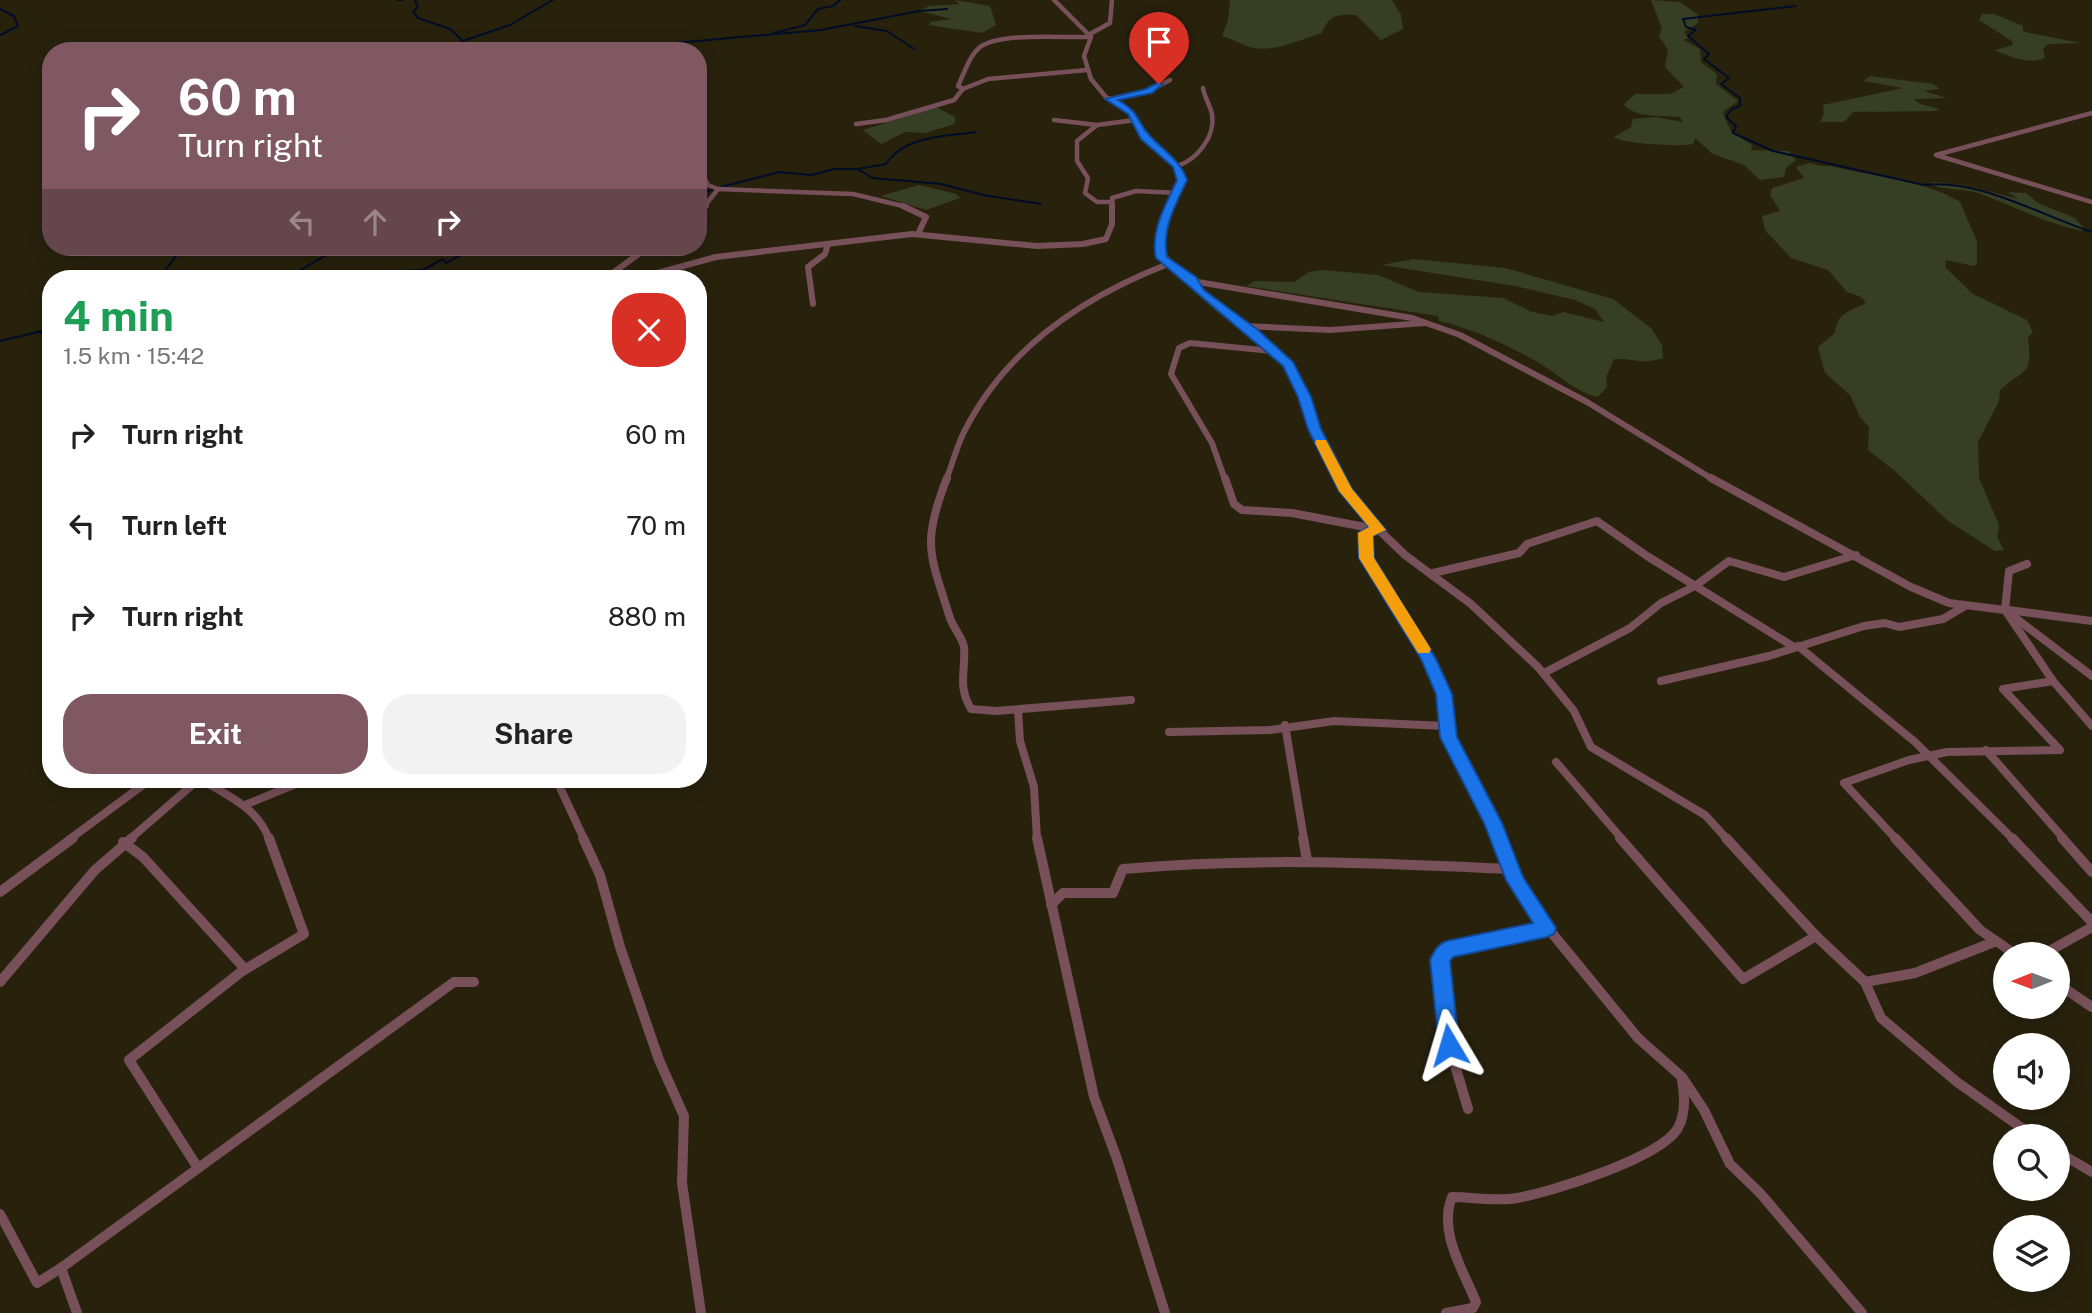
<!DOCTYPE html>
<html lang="en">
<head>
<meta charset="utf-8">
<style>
  :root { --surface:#fff; --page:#f2f2f2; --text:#222; --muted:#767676; --accent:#805861 }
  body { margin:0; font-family:"Public Sans",sans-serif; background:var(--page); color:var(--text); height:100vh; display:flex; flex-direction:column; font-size:26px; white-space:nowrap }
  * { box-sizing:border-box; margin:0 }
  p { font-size:23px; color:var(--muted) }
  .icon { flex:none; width:38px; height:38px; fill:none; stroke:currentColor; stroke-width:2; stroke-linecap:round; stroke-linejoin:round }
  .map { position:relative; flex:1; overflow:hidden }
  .side { position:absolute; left:42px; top:270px; width:665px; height:518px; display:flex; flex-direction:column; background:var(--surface); border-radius:28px; box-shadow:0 4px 18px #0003 }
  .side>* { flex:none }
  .top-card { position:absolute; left:42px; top:42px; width:665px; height:214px; border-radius:28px; box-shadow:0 4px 18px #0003; background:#805861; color:#fff; overflow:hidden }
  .needle { width:46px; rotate:269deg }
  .fabs { position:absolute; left:1993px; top:942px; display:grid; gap:14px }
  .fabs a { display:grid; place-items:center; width:77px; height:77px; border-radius:50%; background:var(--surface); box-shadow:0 4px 18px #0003; font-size:35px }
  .pin { position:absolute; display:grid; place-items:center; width:60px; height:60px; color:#fff; margin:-72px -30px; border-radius:50% 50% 50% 0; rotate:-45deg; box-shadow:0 0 7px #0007 }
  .pin .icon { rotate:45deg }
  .me { position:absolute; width:77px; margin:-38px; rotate:353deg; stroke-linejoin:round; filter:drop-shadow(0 0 5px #0008) }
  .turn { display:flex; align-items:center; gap:24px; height:147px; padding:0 21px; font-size:32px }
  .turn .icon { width:91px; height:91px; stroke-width:2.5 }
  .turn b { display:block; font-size:49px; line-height:60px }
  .lanes { display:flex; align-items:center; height:66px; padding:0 21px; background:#0003; justify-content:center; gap:35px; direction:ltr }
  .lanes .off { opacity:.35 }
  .round { display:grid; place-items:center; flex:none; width:74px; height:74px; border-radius:28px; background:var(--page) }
  .head { display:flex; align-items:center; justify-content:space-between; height:119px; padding:0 21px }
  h1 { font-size:42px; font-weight:700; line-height:52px; color:#1e9e55 }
  .button { display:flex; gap:14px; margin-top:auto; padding:14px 21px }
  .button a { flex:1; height:80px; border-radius:28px; background:var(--accent); color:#fff; font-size:28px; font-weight:700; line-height:80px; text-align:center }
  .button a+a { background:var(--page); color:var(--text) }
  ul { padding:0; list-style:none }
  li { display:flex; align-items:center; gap:21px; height:91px; padding:0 21px }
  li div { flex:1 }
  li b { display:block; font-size:26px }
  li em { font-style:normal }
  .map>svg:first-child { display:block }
</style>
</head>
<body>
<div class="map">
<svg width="2092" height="1313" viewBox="0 0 2092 1313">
  <rect width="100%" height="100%" fill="#28220d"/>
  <g fill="#363f24">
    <polygon points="955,0 990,6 996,25 982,33 929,25 930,22 952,19 919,11 929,6 959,4"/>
    <path d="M 1230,0 L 1392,0 L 1401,15 L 1403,29 L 1381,40 L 1356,15 C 1337,14 1329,15 1322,33 C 1302,39 1275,52 1254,48 C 1244,46 1233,39 1222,36 L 1228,20 Z"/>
    <path d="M 1651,0 L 1680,2 L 1698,15 L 1698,23 L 1684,32 L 1689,38 L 1683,40 L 1700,49 L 1701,62 L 1717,74 L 1716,84 L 1738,101 L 1723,112 L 1731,132 L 1752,145 L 1751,150 L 1789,151 L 1796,160 L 1786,168 L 1784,177 L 1760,180 L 1744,165 L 1713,154 L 1695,138 L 1693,144 C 1680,147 1624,144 1614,137 L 1631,127 L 1633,119 L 1655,117 L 1683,122 L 1680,117 C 1664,115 1634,119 1624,104 L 1635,94 L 1670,94 L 1684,87 L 1665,67 L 1668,50 L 1659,36 L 1662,28 Z"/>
    <path d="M 1982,14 L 1994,14 L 2023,26 L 2023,31 L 2029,33 L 2081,43 L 2048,44 L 2043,49 L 2045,58 C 2032,65 2008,57 1995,50 L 2013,45 L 2012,41 L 1979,20 Z"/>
    <polygon points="1870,76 1933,84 1940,89 1924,91 1947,98 1914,99 1920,104 1939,109 1936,111 1853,112 1844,122 1820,122 1824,114 1823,105 1903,88 1863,81"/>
    <polygon points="936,107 955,117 955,124 925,133 905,132 881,144 863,130"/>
    <path d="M 1810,163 C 1819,167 1826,165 1835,167 C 1875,177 1925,180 1960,202 L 1977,241 L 1977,264 L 1974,266 L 1946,260 L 1945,267 L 1973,294 L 2027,320 L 2033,332 L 2028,337 C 2033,378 2024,368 2000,390 L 1999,401 L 1978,442 L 1979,478 L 1999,525 L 1997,537 L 2004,550 L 1995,551 L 1948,521 L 1895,471 L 1868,450 L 1869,427 L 1860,417 L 1850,395 L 1825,373 L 1818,347 L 1835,333 C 1837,313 1850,311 1866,303 L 1861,297 L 1847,292 L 1828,270 L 1791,258 L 1765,230 L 1762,216 L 1780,211 L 1770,195 L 1772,188 L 1804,178 L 1796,167 Z"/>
    <path d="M 1934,182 L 1963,185 L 2019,199 L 2007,192 L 2026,193 L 2038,203 L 2075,218 L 2084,228 L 2082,231 C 2045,223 2013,206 1978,193 C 1963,188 1942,191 1929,183 Z"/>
    <polygon points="919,185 956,194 960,198 926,210 881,196"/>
    <path d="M 1414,259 L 1505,268 L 1613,299 L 1652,329 L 1662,345 L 1663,358 C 1641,365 1636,358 1614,359 L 1606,377 L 1607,387 L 1598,397 C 1577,393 1559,375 1541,364 C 1510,346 1474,329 1439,321 L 1438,316 L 1246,286 L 1255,281 L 1294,282 L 1309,272 L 1323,270 L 1378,275 L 1419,292 L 1503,298 L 1532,312 L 1553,316 L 1563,312 L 1604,322 L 1595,309 L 1575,300 L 1515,286 L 1382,265 Z"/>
  </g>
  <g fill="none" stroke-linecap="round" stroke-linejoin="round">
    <g stroke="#000c28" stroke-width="2">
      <polyline points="397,0 403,0"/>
      <polyline points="415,0 418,7 413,11 418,18 450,29 463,41 450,51"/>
      <path d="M 1796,6 L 1683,19 L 1686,27 L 1696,30 L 1688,36 L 1709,54 L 1704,59 L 1729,78 L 1721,84 L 1740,98 L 1740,106 L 1732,109 L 1726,117 L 1736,126 L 1733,133 L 1773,151 L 1924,185 C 1981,179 2039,215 2092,232"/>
      <polyline points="0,9 14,16 18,26 0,35"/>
      <polyline points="855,26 887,31 914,49"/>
      <polyline points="774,33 805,25 818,9 833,6 840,0"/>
      <polyline points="463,41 510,25 553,0"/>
      <polyline points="634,51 650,49 652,45 821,30 919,11 947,9"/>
      <path d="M 857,169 L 886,164 C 905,135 944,137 976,132"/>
      <polyline points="721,187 779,172 812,175 834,169 857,169 873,178 941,184 983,195 1041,204"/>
      <polyline points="698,194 715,189"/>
      <polyline points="159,278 183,247"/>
      <polyline points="287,278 340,247"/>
      <polyline points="388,278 395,271 423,270 443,259 446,263 475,247"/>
      <polyline points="39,331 51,339"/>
      <polyline points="0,341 51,329"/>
    </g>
    <g stroke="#785059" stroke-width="4.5">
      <polyline points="1054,0 1091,37 1084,56 1091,79 1106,97 1132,112 1144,136 1177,166 1182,180 1171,207"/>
      <polyline points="1090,34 1110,23 1112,0"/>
      <path d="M 963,89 L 958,86 C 964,74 969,56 980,47 C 1000,32 1065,38 1091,37"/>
      <polyline points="1110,99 1149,91 1170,80"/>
      <polyline points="2092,113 1936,155 2092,202"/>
      <polyline points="1054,120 1097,125"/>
      <polyline points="856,124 886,120 954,100 963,89 988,79 1087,70"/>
      <polyline points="698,166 708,185 718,189 704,207"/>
      <path d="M 1177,166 C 1197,160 1216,136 1212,114 C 1210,105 1204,96 1203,88"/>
      <polyline points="718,189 853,194 907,207"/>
      <polyline points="1112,202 1097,202 1085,193 1088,178 1077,161 1077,141 1097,125 1135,120"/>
      <polyline points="1113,207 1112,198 1136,191 1178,193"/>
    </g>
    <g stroke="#785059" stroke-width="6">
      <polyline points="903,206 926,217 918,234"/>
      <path d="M 1172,206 C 1152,248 1158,260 1198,282 L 1412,318 L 1460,335 L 1587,402 L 1714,480"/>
      <polyline points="698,214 706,206"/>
      <polyline points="606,278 648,247"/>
      <polyline points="639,278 716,257 912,234 1037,246 1083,244 1106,239 1112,224 1112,206"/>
      <path d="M 1192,280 C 1214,314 1258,332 1286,362 C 1301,378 1306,406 1313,426 C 1320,445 1331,462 1340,480"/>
      <polyline points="813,304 808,267 825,254 828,244"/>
      <polyline points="1244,326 1330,330 1425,323"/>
      <path d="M 946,480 C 952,465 956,449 963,434 C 1004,350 1083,297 1168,264"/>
      <polyline points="1225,480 1212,443 1171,374 1179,348 1190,343 1273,351"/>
    </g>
    <g stroke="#785059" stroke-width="8">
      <path d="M 947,478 C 921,544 930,554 950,618 C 953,628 963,638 964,647 C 966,672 957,685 971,709 L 996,711 L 1131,700"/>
      <polyline points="1225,478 1234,504 1242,510 1292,513 1365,527 1370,532"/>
      <polyline points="1339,478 1346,491 1379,530 1405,555 1471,604 1538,667 1574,711 1591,747 1705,815 1727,839"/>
      <polyline points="1711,478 1911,587 1949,603 2005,610 2092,676"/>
      <polyline points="1379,530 1366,532 1366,558 1428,658 1444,694 1448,737 1499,839"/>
      <polyline points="2027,564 2009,571 2005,610 2053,681 2092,726"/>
      <polyline points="1433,573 1519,553 1527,544 1597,521 1647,556 1794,647"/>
      <polyline points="2008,610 2092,621"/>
      <polyline points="1798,646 1915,742 2013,839"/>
      <polyline points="1544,673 1630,628 1661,603 1695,586 1729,561 1784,577 1856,555"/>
      <polyline points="1661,681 1769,656 1864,626 1885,623 1899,627 1943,619 1965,606"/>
      <polyline points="1018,710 1020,741 1034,787 1037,839"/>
      <polyline points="1285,725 1304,839"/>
      <polyline points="1169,732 1270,730 1334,721 1446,726"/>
      <polyline points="1986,750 2064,839"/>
      <polyline points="1556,762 1622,839"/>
      <path d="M 200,779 C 227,795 258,808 269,839"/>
      <polyline points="556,779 584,839"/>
      <polyline points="245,805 308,779"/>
      <polyline points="70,839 151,779"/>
      <polyline points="130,839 199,779"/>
      <polyline points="1896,839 1844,783 1909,760 1947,752 2060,750 2003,689 2053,681"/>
    </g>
    <g stroke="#785059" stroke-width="10">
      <polyline points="583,838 600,875 620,947 659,1060 684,1116 682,1183 701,1313"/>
      <polyline points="1037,838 1094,1097 1117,1159 1165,1313"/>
      <polyline points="1303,838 1307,860"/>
      <polyline points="1499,838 1515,880 1529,905 1638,1038 1682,1077 1704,1110 1730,1164 1760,1193 1862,1313"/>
      <polyline points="1620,838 1743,979 1816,936"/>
      <polyline points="1726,838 1816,936 1865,982 1881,1018 1957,1082 2033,1136"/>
      <polyline points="1895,838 1980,930 2015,954"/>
      <polyline points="2012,838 2092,922"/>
      <polyline points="2062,838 2092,872"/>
      <polyline points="123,842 143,857 245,969"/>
      <polyline points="0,892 73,838"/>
      <path d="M 1051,905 L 1063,893 L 1113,893 L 1123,869 C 1253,857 1380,863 1510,869"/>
      <polyline points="2044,954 2092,927"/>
      <polyline points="0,982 95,870 132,838"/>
      <polyline points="1865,982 1915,973 1994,942"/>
      <polyline points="2058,984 2092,1007"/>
      <polyline points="1468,1109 1449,1045 1440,960 1447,950 1547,928"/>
      <polyline points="2058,1152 2092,1172"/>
      <polyline points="198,1168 129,1060 241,972 304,934 269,838"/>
      <polyline points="0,1214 37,1283 61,1268"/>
      <polyline points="77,1313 61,1268 454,982 474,982"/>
      <path d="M 1446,1313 L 1473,1308 L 1476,1302 C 1463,1270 1438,1232 1452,1197 C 1473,1197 1496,1202 1517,1198 C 1551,1192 1661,1158 1678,1128 C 1686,1113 1685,1096 1682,1080"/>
    </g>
  </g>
  <path fill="#1a73e8" stroke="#114b97" stroke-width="2" d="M 1159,82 L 1163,84 L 1152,93 L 1118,100 C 1143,115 1135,121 1151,137 C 1165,152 1180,160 1187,180 C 1176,204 1161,229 1167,257 L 1196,277 L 1204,290 L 1258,330 L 1293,362 L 1311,397 L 1321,429 L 1352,489 L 1386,530 L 1373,536 L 1374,558 L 1436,659 L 1452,694 L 1457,737 L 1502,823 L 1523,877 L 1556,928 L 1554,934 L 1547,937 L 1453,957 L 1450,961 L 1459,1045 L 1456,1051 L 1449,1054 L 1442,1051 L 1439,1045 L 1430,960 C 1434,951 1438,944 1447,941 L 1533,923 L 1506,880 L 1484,823 L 1440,737 L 1436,694 L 1421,659 L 1359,558 L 1358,533 L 1369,527 L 1339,491 L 1308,429 L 1298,397 L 1283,366 L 1156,258 C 1150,230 1166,205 1177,180 L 1173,167 L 1141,139 L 1128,114 L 1105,99 L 1146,89 Z"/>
  <polygon fill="#f59e0b" points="1316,440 1326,440 1352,489 1386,530 1373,536 1374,558 1431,649 1429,653 1418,653 1359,558 1358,533 1369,527 1339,491 1315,443"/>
</svg>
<div class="fabs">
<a><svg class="needle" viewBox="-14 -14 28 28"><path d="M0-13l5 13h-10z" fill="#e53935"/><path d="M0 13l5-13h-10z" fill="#767676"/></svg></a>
<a><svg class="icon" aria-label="sound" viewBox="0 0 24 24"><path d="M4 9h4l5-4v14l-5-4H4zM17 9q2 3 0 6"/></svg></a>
<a><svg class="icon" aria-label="search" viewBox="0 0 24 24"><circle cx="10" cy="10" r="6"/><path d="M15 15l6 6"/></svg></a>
<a><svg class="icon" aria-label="layers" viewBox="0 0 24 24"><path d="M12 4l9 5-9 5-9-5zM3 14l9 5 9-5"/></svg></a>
</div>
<div class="pin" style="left:1159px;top:84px;background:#d93025"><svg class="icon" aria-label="arrive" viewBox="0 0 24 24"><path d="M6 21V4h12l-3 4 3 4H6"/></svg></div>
<svg class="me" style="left:1449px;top:1045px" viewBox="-20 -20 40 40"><path d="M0-17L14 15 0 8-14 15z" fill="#1a73e8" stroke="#fff" stroke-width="4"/></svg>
<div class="top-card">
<div class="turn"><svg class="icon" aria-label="right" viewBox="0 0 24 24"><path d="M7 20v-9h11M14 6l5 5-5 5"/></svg><div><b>60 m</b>Turn right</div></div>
<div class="lanes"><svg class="icon off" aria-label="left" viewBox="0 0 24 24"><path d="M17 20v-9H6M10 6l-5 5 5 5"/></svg><svg class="icon off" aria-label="ahead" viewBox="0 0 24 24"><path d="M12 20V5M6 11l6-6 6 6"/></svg><svg class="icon" aria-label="right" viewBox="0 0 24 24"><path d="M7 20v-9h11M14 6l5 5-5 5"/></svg></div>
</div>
<section class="side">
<div class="head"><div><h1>4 min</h1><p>1.5 km · 15:42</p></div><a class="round" style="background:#d93025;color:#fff"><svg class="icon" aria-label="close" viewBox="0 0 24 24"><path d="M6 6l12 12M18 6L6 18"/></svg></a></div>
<ul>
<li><svg class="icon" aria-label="right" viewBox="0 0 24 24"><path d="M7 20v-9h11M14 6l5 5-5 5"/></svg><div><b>Turn right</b></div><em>60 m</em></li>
<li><svg class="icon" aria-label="left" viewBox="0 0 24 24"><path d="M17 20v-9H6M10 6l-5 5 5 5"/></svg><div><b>Turn left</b></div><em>70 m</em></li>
<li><svg class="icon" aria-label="right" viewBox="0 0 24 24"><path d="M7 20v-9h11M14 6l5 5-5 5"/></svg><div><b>Turn right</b></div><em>880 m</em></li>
</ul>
<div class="button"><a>Exit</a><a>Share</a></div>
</section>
</div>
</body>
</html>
